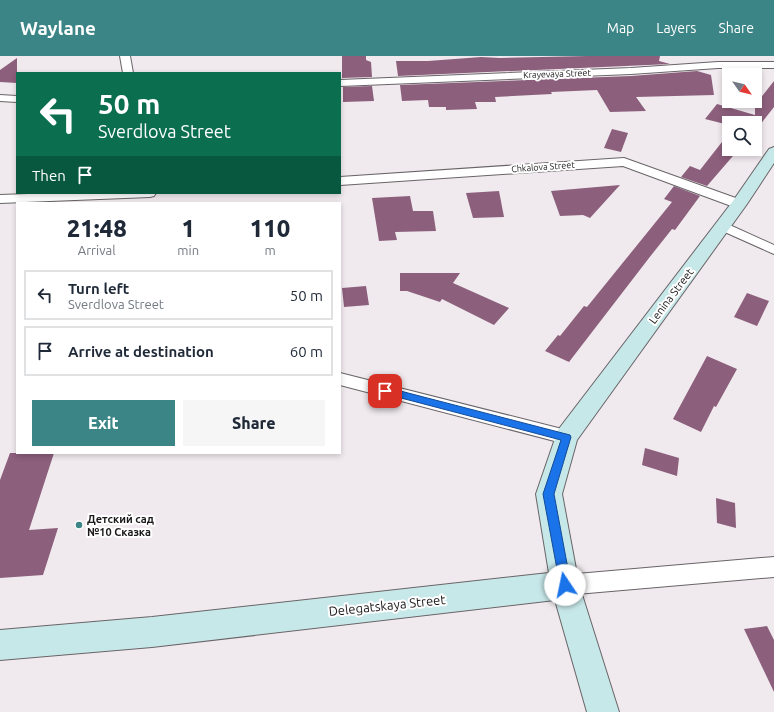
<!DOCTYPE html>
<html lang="en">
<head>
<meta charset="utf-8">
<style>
  :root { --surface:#fff; --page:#f6f6f7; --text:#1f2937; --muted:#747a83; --line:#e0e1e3; --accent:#3c8587 }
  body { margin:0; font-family:Ubuntu,sans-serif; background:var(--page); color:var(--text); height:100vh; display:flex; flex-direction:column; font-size:15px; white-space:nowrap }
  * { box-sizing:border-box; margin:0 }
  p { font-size:13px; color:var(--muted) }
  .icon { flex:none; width:22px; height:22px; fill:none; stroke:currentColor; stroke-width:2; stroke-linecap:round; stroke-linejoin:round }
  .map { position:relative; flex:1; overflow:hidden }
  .sheet { position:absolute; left:16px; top:146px; width:325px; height:252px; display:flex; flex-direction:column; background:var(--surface); border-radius:0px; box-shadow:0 2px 6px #0003 }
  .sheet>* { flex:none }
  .banner { position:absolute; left:16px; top:16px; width:325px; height:122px; border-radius:0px; box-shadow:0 2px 6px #0003; background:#0b6e4f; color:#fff; overflow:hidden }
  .needle { width:26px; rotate:124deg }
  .fabs { position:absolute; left:722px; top:12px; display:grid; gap:8px }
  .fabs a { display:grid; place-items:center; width:40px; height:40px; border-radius:0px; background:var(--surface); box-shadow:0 2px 6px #0003; font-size:20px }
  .pin { position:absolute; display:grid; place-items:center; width:34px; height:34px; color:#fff; margin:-17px; border-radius:8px; box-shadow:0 2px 6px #0006 }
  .me { position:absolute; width:44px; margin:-22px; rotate:349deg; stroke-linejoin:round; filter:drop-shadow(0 0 3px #0008) }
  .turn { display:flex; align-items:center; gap:14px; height:84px; padding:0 16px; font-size:18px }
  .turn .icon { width:52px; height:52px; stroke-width:2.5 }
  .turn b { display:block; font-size:28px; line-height:34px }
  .then { display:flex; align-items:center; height:38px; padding:0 16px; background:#0003; gap:8px; font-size:15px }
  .eta { display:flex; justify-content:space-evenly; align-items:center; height:68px; text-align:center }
  .eta b { font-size:24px; font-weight:800; line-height:28px }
  .cta { display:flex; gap:8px; margin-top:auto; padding:8px 16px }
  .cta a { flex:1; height:46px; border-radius:0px; background:var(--accent); color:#fff; font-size:16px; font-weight:800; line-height:46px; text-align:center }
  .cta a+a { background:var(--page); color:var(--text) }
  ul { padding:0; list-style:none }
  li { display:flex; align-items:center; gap:12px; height:50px; margin:0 8px 6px; padding:0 8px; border:2px solid var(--line); border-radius:0px }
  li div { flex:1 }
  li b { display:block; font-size:15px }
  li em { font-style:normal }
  header { display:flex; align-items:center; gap:24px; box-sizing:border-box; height:56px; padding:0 20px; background:var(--accent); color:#fff }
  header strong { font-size:19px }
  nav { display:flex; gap:22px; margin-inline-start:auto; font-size:14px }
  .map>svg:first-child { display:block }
</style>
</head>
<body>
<header>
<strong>Waylane</strong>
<nav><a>Map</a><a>Layers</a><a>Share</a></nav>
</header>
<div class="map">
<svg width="774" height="656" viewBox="0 0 774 656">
  <rect width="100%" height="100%" fill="#f0eaee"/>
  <g fill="#8c5f7c">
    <polygon points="342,0 366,0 366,4 371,6 372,21 342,22"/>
    <polygon points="587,0 660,0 659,5 670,8 398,20 396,5 428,5 481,1 500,2"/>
    <polygon points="17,2 17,27 0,26 0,14"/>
    <polygon points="697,15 711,19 714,39 636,41 646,55 610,56 597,34 551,36 552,38 495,41 496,46 475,46 477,53 446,54 446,51 429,51 428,44 402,45 400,29 631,20"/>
    <polygon points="774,25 774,51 755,75 755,67 729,67 729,69 705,63 717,48 755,59 755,49"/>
    <polygon points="372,30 374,45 343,46 343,31"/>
    <polygon points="612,73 628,77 621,96 604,92"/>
    <polygon points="729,77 729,93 739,93 707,130 681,121 690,110 700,114"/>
    <polygon points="620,129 590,162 583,159 560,160 551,135"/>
    <polygon points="674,130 700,140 675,174 672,173 649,202 569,306 545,295 558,279 560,280 584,250 587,251 672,146 664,143"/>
    <polygon points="499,135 504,161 473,162 466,137"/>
    <polygon points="410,140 413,155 433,155 436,175 395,176 397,184 379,185 372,142"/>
    <polygon points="400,217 460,217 453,227 509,252 494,269 442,243 440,246 407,235 400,235"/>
    <polygon points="366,230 369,249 344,251 342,232"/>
    <polygon points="747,237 769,245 757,270 734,261"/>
    <polygon points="707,300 737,313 716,351 714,350 701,376 673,363"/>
    <polygon points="645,392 679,402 677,420 642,409"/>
    <polygon points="10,397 54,397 29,474 58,472 43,519 0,522 0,424"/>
    <polygon points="716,442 735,447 736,472 717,467"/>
    <polygon points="767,570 774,584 774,636 744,573"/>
  </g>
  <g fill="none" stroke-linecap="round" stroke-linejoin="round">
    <defs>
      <g id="street">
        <polygon points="120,0 130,0 133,17 123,17"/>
        <polygon points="718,6 774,6 774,12 718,12 631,18 340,30 340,24 631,12"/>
        <polygon points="0,39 17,40 17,46 0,45"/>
        <polygon points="624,102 744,145 745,148 744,151 734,151 623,110 340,129 340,121"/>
        <polygon points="55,137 156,137 154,140 150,141 0,147 0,139"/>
        <polygon points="723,166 774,189 774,198 718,173 716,170 718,167"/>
        <polygon points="340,317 566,374 572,376 575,381 572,386 566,388 340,329"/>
        <polygon points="774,501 774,521 565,539 557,536 554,529 557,522 565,519"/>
      </g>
      <polygon id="secondary" points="774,91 774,107 747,148 577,384 562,438 579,529 619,656 587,656 555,544 152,591 0,604 0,574 152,561 549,517 536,438 558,374 733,145 769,93"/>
    </defs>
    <use href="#street" stroke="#696467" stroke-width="2"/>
    <use href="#secondary" stroke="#696467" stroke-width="2"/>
    <use href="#street" fill="#fff" fill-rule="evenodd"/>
    <use href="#secondary" fill="#c7e8e9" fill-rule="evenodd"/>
  </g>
  <polygon fill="#1a73e8" stroke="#114b97" points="385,331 570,379 571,381 554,438 571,529 569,533 565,535 561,533 560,529 543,438 561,384 382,337 381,335"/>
  <circle fill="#3c8587" stroke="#fff" stroke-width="1.5" cx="79" cy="469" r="4"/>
  <g text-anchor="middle" stroke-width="4" stroke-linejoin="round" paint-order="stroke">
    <g font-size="9" fill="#1b191a" stroke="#fff">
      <text transform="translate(557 18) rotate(-2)" y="3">Krayevaya Street</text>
      <text transform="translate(543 111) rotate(-4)" y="3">Chkalova Street</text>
    </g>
    <g font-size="11" fill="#1b191a" stroke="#fff">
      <text transform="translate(671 240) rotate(-53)" y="4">Lenina Street</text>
    </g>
    <g font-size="11" font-weight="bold" fill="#1b191a" stroke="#fff" text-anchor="start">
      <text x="87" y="467">Детский сад<tspan x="87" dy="13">№10 Сказка</tspan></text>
    </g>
    <g font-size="13" fill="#1b191a" stroke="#fff">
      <text transform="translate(387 549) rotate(-6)" y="5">Delegatskaya Street</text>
    </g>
  </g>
</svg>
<div class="fabs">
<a><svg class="needle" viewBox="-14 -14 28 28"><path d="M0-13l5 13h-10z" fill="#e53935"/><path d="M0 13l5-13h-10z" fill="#747a83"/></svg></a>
<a><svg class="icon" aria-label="search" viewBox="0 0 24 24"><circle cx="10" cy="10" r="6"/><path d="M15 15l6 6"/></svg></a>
</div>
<div class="pin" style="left:385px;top:335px;background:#d93025"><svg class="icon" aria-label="arrive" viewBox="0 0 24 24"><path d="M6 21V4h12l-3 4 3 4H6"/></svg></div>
<svg class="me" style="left:565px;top:529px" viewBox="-20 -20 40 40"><circle r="19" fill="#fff"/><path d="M0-13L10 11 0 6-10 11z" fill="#1a73e8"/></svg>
<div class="banner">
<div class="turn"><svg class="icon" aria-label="left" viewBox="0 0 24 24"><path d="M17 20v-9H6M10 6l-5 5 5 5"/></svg><div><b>50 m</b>Sverdlova Street</div></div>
<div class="then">Then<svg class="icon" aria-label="arrive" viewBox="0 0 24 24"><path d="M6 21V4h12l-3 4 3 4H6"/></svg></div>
</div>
<section class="sheet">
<div class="eta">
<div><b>21:48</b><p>Arrival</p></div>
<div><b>1</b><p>min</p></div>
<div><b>110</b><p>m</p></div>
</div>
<ul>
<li><svg class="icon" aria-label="left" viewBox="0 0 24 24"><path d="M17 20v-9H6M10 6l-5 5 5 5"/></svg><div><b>Turn left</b><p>Sverdlova Street</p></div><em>50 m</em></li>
<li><svg class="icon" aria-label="arrive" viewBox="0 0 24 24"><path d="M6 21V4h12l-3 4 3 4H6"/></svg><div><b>Arrive at destination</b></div><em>60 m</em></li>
</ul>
<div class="cta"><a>Exit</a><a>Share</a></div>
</section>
</div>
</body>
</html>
